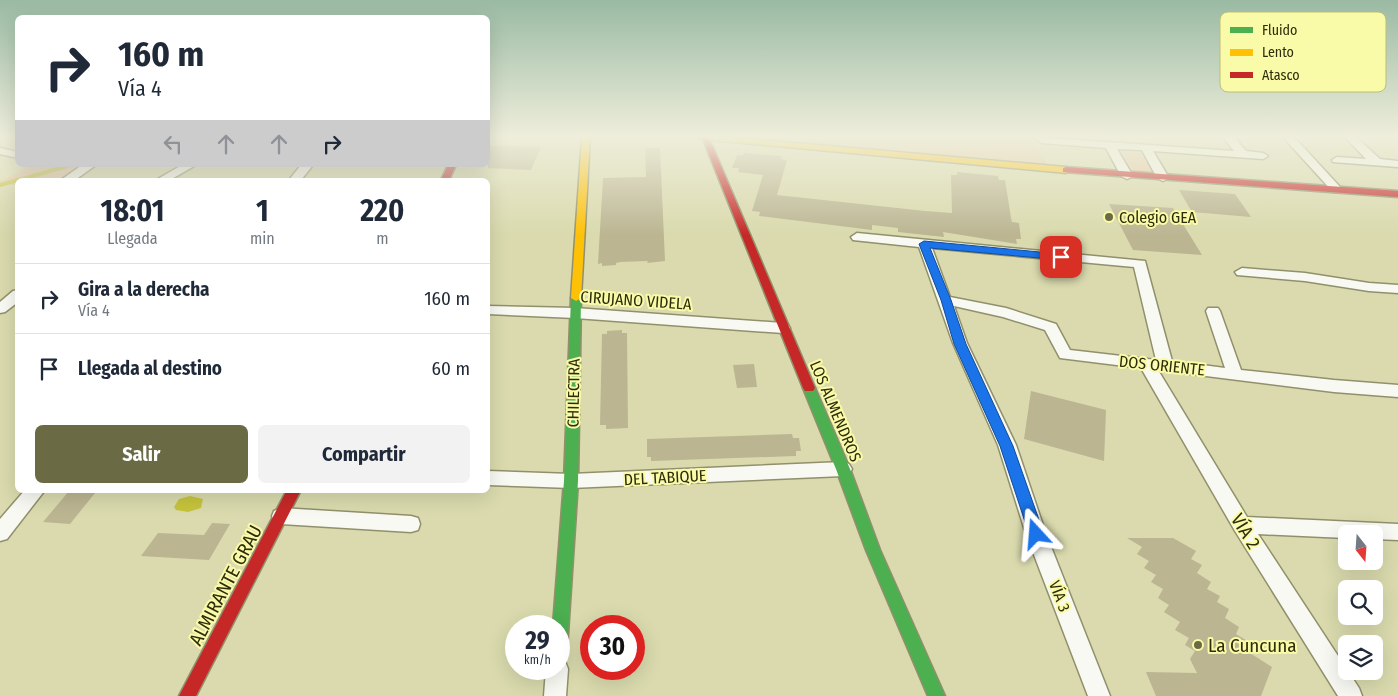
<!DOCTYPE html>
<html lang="es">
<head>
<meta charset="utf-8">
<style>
  :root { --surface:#fff; --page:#f2f2f3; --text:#1f2937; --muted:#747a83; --line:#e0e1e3; --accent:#6a6a44 }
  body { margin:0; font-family:"Fira Sans Condensed",sans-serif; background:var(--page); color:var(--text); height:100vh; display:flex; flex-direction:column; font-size:19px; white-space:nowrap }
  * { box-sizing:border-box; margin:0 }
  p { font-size:16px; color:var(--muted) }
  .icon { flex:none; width:28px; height:28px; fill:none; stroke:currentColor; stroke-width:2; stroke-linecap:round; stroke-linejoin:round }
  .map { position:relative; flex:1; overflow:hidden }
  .drawer { position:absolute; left:15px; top:178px; width:475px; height:315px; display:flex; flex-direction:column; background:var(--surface); border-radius:8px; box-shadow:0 5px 20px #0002 }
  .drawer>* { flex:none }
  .top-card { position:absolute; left:15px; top:15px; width:475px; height:152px; border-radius:8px; box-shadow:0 5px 20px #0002; background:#fff; color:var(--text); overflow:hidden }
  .needle { width:32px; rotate:163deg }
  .tools { position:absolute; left:1338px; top:525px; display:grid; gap:10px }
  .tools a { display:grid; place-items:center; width:45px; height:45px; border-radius:8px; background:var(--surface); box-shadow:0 5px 20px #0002; font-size:25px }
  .speed { position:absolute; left:505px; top:615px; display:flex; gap:10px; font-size:25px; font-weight:700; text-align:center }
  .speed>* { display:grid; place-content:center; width:65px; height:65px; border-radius:50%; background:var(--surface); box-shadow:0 5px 20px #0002; line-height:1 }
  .speed small { font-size:12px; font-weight:400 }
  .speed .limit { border:8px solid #d22; background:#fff; color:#111 }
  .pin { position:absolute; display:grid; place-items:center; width:42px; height:42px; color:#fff; margin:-21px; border-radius:10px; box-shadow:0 2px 8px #0006 }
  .me { position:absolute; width:55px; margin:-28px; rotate:341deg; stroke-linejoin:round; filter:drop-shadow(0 0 4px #0008) }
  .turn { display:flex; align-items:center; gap:18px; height:105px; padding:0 20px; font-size:22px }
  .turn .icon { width:65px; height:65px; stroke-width:2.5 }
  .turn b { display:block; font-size:35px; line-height:42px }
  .lanes { display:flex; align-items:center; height:48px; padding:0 20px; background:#0003; justify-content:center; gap:25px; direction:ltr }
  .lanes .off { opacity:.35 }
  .eta { display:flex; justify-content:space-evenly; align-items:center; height:85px; text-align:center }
  .eta b { font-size:30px; font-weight:700; line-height:35px }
  .primary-button { display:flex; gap:10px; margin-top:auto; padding:10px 20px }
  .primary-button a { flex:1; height:58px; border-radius:8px; background:var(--accent); color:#fff; font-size:20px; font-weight:700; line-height:58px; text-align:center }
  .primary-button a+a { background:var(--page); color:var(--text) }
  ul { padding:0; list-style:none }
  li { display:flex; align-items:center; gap:15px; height:70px; padding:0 20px; border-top:1px solid var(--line) }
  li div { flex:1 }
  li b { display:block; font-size:19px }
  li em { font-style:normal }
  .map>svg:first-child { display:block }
</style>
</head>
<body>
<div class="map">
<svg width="1398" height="696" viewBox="0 0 1398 696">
  <rect width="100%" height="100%" fill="#dadaae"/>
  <g fill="#e8c7a2">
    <polygon points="746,137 1030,137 1047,164"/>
    <polygon points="1126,150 1141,153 1152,170 1147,173 1131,169 1122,152"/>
    <polygon points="30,165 82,165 58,180 18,180 17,186 0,182"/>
  </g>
  <polygon fill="#c6c43b" points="190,496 203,499 201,508 188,512 176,510 174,507 179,499"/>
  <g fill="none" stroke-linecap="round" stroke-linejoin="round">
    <g stroke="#c6c43b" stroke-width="4">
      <polyline points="19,180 71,165"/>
      <polyline points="0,185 18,180"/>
    </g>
  </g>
  <g fill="#bbb592">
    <polygon points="488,145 541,147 531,170 488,168"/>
    <polygon points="645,148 660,148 665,261 647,263 648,261 620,262 616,263 616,265 602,266 602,263 598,264 603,178 646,177"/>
    <polygon points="744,153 782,156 781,159 787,160 777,195 925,211 952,213 951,175 957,175 957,172 998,176 999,180 1005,180 1011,218 1012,222 1019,223 1021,239 1016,239 1017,244 943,232 944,237 898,232 898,228 872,225 872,230 759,216 760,212 752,211 763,175 738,172 739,168 732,168 737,155 743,155"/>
    <polygon points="1179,190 1235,194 1251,217 1192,212"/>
    <polygon points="1109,204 1173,208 1202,255 1133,250"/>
    <polygon points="622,330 622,333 627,333 628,428 606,429 606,425 600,425 602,334 607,334 607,331"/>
    <polygon points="754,364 757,387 737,388 733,365"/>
    <polygon points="1031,391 1106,410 1104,461 1024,439"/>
    <polygon points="792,434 793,438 799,438 801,451 796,451 796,456 651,461 651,457 647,457 647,439"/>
    <polygon points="69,491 95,493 70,524 43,522"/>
    <polygon points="212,523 230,524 209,560 141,556 158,533 204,535"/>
    <polygon points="1127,538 1173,538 1196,551 1191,559 1202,565 1197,573 1211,582 1207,589 1220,596 1217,602 1229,609 1225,618 1239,627 1236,634 1249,642 1245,650 1272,667 1261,696 1156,696 1146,672 1197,673 1190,659 1195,651 1185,645 1189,638 1175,630 1180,622 1164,612 1169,605 1158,598 1163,589 1151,582 1156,575 1144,568 1149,561 1137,554 1142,547"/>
  </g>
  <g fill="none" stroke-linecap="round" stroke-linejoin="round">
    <defs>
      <g id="street">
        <polygon points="1034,137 1234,151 1223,137 1234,137 1246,151 1263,153 1268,156 1263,159 1153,151 1169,178 1163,181 1157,178 1142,150 1117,149 1133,176 1127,179 1121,176 1106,148 1042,143"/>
        <polygon points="1283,137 1294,137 1341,188 1343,190 1341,192 1333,192"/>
        <polygon points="1345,137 1356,137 1380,159 1398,161 1398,167 1333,162 1332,160 1337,157 1366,159"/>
        <polygon points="0,148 18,152 18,158 0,154"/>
        <polygon points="82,165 96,165 75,180 61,180"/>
        <polygon points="182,165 196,165 170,180 156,180"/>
        <polygon points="301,165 313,165 301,180 289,180"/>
        <path d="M 857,233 L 1145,261 L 1172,361 L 1225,368 L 1206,311 L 1208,308 L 1218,308 L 1220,311 L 1241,370 L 1334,380 L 1398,385 L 1398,397 L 1334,392 L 1158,370 L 1247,517 L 1398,524 L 1398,540 L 1374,539 L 1374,534 L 1346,534 L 1346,538 L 1258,534 L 1359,688 L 1362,696 L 1338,696 L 1235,531 L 1141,368 L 1060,358 L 1045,330 L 1003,317 L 954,306 L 967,343 L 1016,445 L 1046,534 L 1110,696 L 1088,696 L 1026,534 L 998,445 L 953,343 L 919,247 L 853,240 L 851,237 ZM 932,248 L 1134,267 L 1156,360 L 1070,350 L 1056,324 L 1006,308 L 950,297 Z"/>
        <polygon points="1242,268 1305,273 1369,283 1398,285 1398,293 1369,291 1305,281 1237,275 1235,272"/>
        <polygon points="18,290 18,302 5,312 0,313 0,302 13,291"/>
        <polygon points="488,306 575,308 783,323 788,325 790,328 788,331 783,333 575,318 488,314"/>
        <polygon points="843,462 849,464 852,469 849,474 843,476 571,488 488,485 488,471 571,474"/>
        <polygon points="25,490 45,490 7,539 0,541 0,519"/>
        <polygon points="281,508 411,516 418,518 420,524 418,530 411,532 281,524 274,521 272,516 274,511"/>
        <polygon points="559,659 565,661 568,669 566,696 544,696 546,669 559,669"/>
      </g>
      <g id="fast">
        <polygon points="576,295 581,298 578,481 567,649 565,654 559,657 559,626 553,626 564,481 571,298"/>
        <polygon points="809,384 813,385 815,388 850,469 880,550 945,696 928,696 866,550 836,469 803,388 805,385"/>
      </g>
      <g id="slow">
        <polygon points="582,137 590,137 581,298 576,301 571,298"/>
        <polygon points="695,137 727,137 1066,167 1070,170 1066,173 699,139"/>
      </g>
      <g id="jam">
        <polygon points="702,137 709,138 815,388 813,391 805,391 803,388"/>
        <polygon points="448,165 456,165 449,180 441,180"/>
        <polygon points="1066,167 1398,191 1398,197 1063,172 1063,168"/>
        <polygon points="287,490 301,490 196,696 179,696"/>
      </g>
    </defs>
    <use href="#street" stroke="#91906c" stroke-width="3"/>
    <use href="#fast" stroke="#91906c" stroke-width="3"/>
    <use href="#slow" stroke="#91906c" stroke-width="3"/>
    <use href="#jam" stroke="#91906c" stroke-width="3"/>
    <use href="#street" fill="#f9f9f3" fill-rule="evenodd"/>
    <use href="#fast" fill="#4caf50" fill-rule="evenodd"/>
    <use href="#slow" fill="#ffc107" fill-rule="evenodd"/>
    <use href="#jam" fill="#c62828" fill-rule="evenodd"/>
  </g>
  <linearGradient id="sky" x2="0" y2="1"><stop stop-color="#9abaa3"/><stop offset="0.58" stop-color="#eeeedb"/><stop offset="1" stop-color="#eeeedb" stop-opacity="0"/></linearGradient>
  <rect width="1398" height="235" fill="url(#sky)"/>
  <polygon fill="#1a73e8" stroke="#114b97" points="924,241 1061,254 1066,257 1061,260 930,248 951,300 966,344 1013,446 1044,534 1041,538 1036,540 1031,538 1029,534 1000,446 954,344 941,300 919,244"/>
  <g fill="#6a6a44" stroke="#fafba8" stroke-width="2">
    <circle cx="1109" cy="217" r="5"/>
    <circle cx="1198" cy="645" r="5"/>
  </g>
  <g text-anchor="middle" stroke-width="4" stroke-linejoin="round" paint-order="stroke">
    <g font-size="16" fill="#2e2d0b" stroke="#fafba8" text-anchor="start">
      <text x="1119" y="223">Colegio GEA</text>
    </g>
    <g font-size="16" fill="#2e2d0b" stroke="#fafba8">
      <text transform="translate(636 300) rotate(4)" y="6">CIRUJANO VIDELA</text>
      <text transform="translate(1162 365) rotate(6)" y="6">DOS ORIENTE</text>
      <text transform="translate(573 393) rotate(-89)" y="6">CHILECTRA</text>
      <text transform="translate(836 411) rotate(67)" y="6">LOS ALMENDROS</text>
      <text transform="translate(665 477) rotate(-3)" y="6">DEL TABIQUE</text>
      <text transform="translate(1060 596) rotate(69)" y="6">VÍA 3</text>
    </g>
    <g font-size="19" fill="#2e2d0b" stroke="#fafba8">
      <text transform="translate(1246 531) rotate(58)" y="7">VÍA 2</text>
      <text transform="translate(225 585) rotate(-62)" y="7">ALMIRANTE GRAU</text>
    </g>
    <g font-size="19" fill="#2e2d0b" stroke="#fafba8" text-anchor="start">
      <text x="1208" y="652">La Cuncuna</text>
    </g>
  </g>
  <rect x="1220" y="12" width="166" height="80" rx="8" fill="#fafba8" stroke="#bdbd79" stroke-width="1"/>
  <rect x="1230" y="27" width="23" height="6" fill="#4caf50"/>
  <rect x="1230" y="49" width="23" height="7" fill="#ffc107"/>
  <rect x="1230" y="72" width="23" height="6" fill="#c62828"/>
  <g font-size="14" fill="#2e2d0b">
    <text x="1262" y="35">Fluido</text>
    <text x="1262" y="57">Lento</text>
    <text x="1262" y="80">Atasco</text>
  </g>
</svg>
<div class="tools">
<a><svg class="needle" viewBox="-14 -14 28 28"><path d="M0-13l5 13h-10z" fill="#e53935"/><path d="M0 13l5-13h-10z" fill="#747a83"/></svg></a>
<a><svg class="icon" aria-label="search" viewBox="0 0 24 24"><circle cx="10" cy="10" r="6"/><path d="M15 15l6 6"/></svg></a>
<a><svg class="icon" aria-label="layers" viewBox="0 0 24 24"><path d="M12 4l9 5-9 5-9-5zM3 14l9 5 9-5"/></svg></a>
</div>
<div class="speed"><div>29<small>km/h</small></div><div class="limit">30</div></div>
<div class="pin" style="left:1061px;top:257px;background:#d93025"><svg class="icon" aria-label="arrive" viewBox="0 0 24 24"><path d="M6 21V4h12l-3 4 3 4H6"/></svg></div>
<svg class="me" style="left:1036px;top:534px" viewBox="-20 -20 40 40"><path d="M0-17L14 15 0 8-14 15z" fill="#1a73e8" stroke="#fff" stroke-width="4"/></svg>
<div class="top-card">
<div class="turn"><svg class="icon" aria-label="right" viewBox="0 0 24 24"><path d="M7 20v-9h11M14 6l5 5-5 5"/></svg><div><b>160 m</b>Vía 4</div></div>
<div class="lanes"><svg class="icon off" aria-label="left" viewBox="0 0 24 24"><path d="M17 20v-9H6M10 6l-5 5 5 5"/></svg><svg class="icon off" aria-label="ahead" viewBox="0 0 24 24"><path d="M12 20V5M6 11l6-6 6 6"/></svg><svg class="icon off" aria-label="ahead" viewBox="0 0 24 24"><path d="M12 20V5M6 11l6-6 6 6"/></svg><svg class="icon" aria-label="right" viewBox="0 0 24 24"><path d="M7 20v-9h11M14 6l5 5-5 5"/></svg></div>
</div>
<section class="drawer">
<div class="eta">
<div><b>18:01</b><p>Llegada</p></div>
<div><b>1</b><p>min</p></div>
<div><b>220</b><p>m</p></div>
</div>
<ul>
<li><svg class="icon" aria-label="right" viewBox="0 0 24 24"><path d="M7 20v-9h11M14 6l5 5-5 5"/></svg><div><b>Gira a la derecha</b><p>Vía 4</p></div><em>160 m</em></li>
<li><svg class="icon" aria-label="arrive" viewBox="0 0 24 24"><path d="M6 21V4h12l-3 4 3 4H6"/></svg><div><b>Llegada al destino</b></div><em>60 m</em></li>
</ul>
<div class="primary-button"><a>Salir</a><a>Compartir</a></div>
</section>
</div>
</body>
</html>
